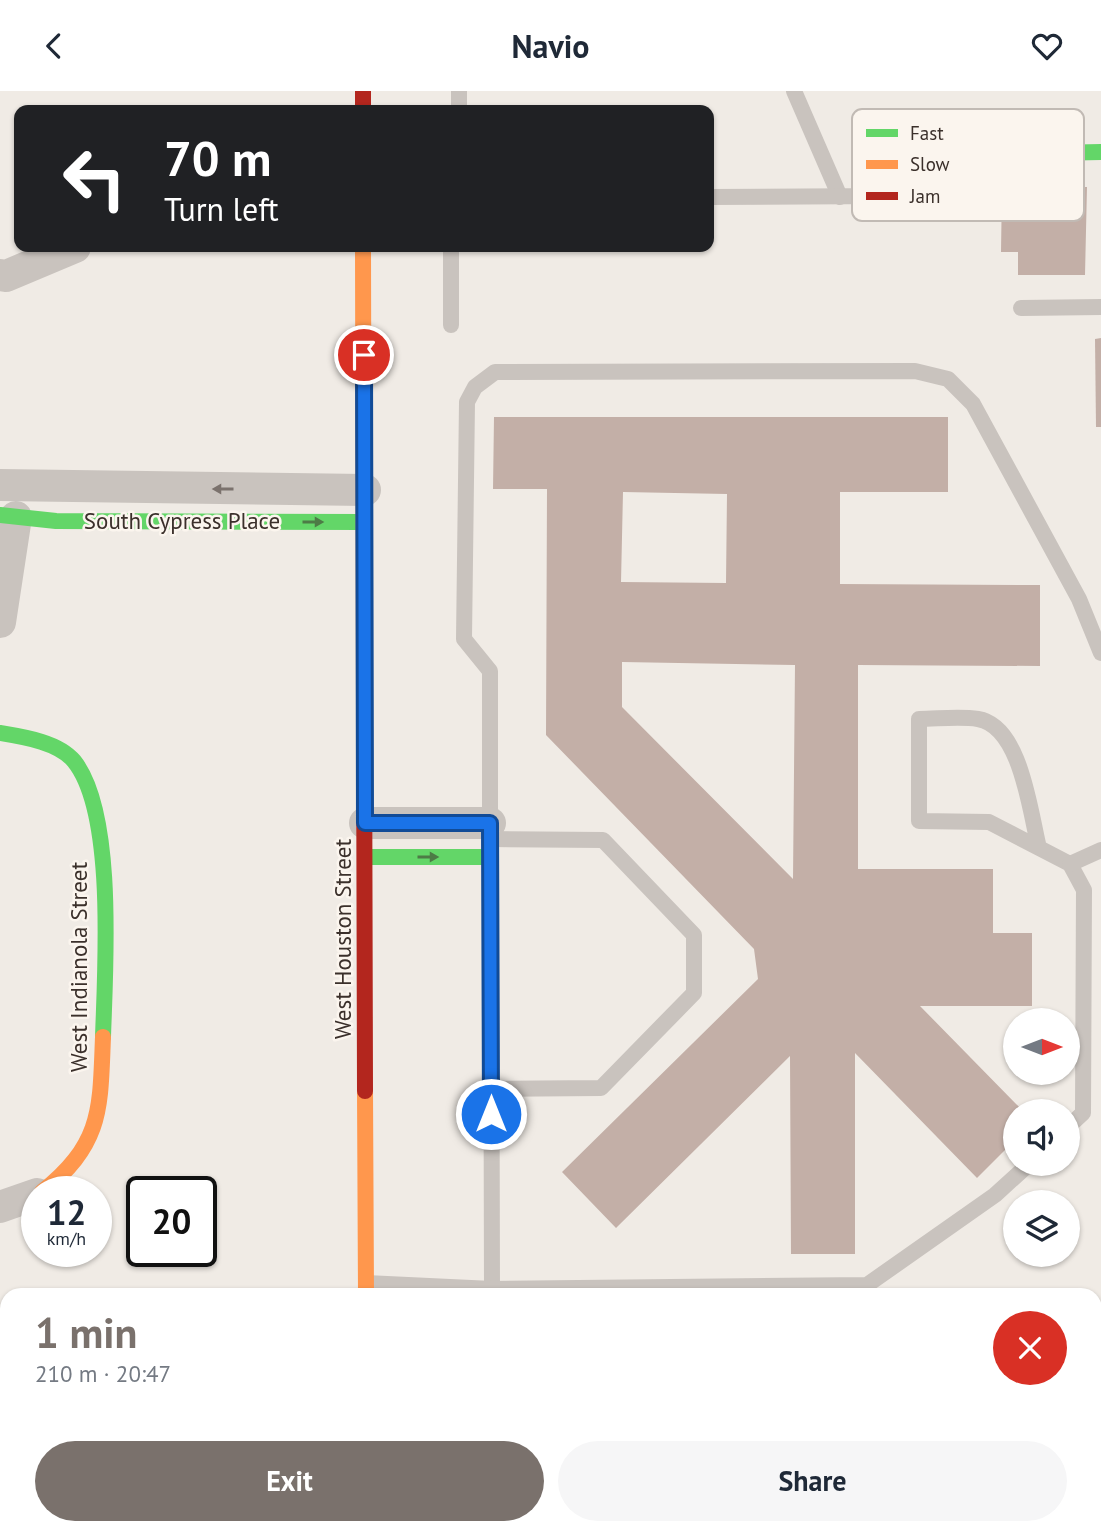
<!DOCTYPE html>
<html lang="en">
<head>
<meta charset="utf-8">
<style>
  :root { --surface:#fff; --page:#f6f6f7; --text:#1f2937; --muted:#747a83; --accent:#7a716c }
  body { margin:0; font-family:"PT Sans",sans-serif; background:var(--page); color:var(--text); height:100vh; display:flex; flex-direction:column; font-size:26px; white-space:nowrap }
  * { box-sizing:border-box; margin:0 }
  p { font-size:23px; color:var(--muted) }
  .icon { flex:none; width:38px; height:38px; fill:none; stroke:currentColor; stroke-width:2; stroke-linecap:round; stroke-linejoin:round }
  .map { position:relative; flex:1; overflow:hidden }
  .drawer { position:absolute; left:0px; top:1197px; width:1102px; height:247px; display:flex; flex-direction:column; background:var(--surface); border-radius:21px 21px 0 0; box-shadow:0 2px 5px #0004 }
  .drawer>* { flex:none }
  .hud { position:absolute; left:14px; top:14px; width:700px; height:147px; border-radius:14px; box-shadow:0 2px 5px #0004; background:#202124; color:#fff; overflow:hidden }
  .needle { width:46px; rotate:90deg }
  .controls { position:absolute; left:1003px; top:917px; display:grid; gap:14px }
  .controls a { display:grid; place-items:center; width:77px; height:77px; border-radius:50%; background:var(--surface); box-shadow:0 2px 5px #0004; font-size:35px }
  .speed { position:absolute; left:21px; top:1085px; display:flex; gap:14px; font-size:35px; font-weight:700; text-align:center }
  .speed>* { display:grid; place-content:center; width:91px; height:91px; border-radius:50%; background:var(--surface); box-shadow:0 2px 5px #0004; line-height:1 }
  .speed small { font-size:18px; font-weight:400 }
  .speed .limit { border:4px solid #111; border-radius:10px; background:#fff; color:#111 }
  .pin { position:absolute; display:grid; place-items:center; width:60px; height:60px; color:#fff; margin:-30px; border:4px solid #fff; border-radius:50%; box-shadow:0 2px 7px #0007 }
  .me { position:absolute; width:77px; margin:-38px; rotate:0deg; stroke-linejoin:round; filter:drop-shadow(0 0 5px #0008) }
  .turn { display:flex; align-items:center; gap:24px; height:147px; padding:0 35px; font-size:32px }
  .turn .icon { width:91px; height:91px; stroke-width:2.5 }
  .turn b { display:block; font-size:49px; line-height:60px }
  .round { display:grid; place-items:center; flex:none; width:74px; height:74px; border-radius:37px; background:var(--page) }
  .summary { display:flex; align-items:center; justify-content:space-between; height:119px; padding:0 35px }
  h1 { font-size:42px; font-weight:800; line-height:52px; color:var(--accent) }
  .action { display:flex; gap:14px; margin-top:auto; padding:14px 35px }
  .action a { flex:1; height:80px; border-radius:42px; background:var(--accent); color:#fff; font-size:28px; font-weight:800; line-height:80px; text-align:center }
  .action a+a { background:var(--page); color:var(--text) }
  header { display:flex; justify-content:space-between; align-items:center; height:91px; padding:0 35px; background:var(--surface); font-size:32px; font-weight:800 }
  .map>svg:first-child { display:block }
</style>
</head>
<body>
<header><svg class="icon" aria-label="back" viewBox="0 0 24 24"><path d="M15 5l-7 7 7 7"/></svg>Navio<svg class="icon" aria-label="heart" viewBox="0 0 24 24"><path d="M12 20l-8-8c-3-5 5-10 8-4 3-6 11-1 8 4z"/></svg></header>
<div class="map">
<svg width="1101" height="1443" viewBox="0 0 1101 1443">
  <rect width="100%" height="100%" fill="#f0ebe5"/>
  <g fill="#c3afa7" fill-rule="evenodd">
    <polygon points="1002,95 1087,96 1085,184 1018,184 1018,161 1001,161"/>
    <polygon points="1101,247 1101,336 1096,336 1095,248"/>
    <path d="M 494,326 L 948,326 L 948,401 L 840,401 L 840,493 L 1040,494 L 1040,575 L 858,574 L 858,778 L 993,778 L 993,842 L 1032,842 L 1032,915 L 920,915 L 1023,1020 L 1015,1020 L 1015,1049 L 977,1087 L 855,962 L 855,1163 L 791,1163 L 790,965 L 616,1137 L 562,1081 L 758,888 L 754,858 L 546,644 L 547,398 L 493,398 ZM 623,401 L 727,403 L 726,492 L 621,491 ZM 622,571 L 795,574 L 793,788 L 622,616 Z"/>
    <polygon points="496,1437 672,1437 670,1443 495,1443"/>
  </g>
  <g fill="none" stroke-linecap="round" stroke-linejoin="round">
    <g stroke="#c9c3be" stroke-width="16">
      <polyline points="459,0 459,19"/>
      <polyline points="794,0 840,106"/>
      <polyline points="709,106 887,105 908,96"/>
      <polyline points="1021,217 1101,216"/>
      <polyline points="451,234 451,156"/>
      <polyline points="490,737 490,580 464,548 467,311 475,296 495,281 915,280 948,288 973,313 1079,508 1101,562"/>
      <polyline points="491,748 603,749 694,844 694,902 601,997 491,998"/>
      <path d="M 1039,757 C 1030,721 1021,635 978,628 C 959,625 937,628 919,628 L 919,730 L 989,731 L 1070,773 L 1084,799 L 1083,1022 L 1068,1036"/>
      <polyline points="491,766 492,1198"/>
      <polyline points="1070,773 1101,759"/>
      <polyline points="366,1192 492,1198 867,1194 995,1104 1029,1073"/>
      <polyline points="1070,1437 1076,1443"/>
      <polyline points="703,1441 716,1443"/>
    </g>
    <g stroke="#c9c3be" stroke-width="32">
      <polyline points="0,184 6,185 75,156"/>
      <polyline points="0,394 365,399"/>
      <polyline points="0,531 16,426"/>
      <polyline points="365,732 490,732"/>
      <polyline points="0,1116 37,1103"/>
    </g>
    <g stroke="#63d668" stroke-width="16">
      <polyline points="908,96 963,64 1101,61"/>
      <polyline points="0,424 56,430 365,431"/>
      <path d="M 0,642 C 24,646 58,651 74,670 C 116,722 105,880 103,946"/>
      <polyline points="365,766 491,766"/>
    </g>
    <g stroke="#ff974d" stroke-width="16">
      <polyline points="363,156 364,607"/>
      <polyline points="365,1000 366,1204"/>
      <path d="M 42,1101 C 103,1052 100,1018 103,946"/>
    </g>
    <g stroke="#b3261e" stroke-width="16">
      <polyline points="363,0 363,19"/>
      <polyline points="364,607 365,1000"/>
      <polyline points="366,1437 366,1443"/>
    </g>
  </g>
  <defs><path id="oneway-solid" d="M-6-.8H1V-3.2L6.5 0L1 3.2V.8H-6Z" transform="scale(1.75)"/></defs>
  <use fill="#7b726d" href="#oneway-solid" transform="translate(223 398) rotate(-180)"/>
  <g fill="#4d7b46">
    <use href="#oneway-solid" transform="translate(313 431)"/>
    <use href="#oneway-solid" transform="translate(428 766)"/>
  </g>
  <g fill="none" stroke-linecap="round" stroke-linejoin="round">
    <defs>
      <polyline id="route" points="364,264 365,732 490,732 491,1023"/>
    </defs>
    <use href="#route" stroke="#114b97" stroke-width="18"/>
    <use href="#route" stroke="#1a73e8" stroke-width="12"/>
  </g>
  <g text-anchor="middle" stroke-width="5" stroke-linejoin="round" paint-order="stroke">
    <g font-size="23" fill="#3b302b" stroke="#fbf5ee">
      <text x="182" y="438">South Cypress Place</text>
      <text transform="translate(343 848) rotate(-90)" y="8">West Houston Street</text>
      <text transform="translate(79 876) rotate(-90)" y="8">West Indianola Street</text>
    </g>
  </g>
  <rect x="852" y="18" width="232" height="112" rx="10" fill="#fbf5ee" stroke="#c1bab4" stroke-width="2"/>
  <rect x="866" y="38" width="32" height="8" fill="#63d668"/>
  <rect x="866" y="69" width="32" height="9" fill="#ff974d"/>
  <rect x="866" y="101" width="32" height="8" fill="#b3261e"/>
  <g font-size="19" fill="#3b302b">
    <text x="910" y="49">Fast</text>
    <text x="910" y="80">Slow</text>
    <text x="910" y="112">Jam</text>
  </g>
</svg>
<div class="controls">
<a><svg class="needle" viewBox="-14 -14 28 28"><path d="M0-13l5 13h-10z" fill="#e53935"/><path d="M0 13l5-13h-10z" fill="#747a83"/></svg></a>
<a><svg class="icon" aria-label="sound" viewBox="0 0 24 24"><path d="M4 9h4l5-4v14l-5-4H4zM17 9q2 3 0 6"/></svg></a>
<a><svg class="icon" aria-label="layers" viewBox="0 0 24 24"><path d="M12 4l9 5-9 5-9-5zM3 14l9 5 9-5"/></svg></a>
</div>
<div class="speed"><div>12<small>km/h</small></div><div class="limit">20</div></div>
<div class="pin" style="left:364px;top:264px;background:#d93025"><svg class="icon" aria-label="arrive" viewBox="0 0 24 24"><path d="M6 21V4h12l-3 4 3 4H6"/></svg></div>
<svg class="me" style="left:491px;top:1023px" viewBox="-20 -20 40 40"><circle r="17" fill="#1a73e8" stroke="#fff" stroke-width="3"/><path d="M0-11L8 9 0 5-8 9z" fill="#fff"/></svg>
<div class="hud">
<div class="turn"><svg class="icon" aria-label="left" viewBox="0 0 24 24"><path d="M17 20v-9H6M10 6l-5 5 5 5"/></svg><div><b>70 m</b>Turn left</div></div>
</div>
<section class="drawer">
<div class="summary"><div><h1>1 min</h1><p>210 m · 20:47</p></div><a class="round" style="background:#d93025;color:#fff"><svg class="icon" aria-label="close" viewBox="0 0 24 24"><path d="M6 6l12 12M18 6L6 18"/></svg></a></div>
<div class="action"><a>Exit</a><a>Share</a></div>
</section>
</div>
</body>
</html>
